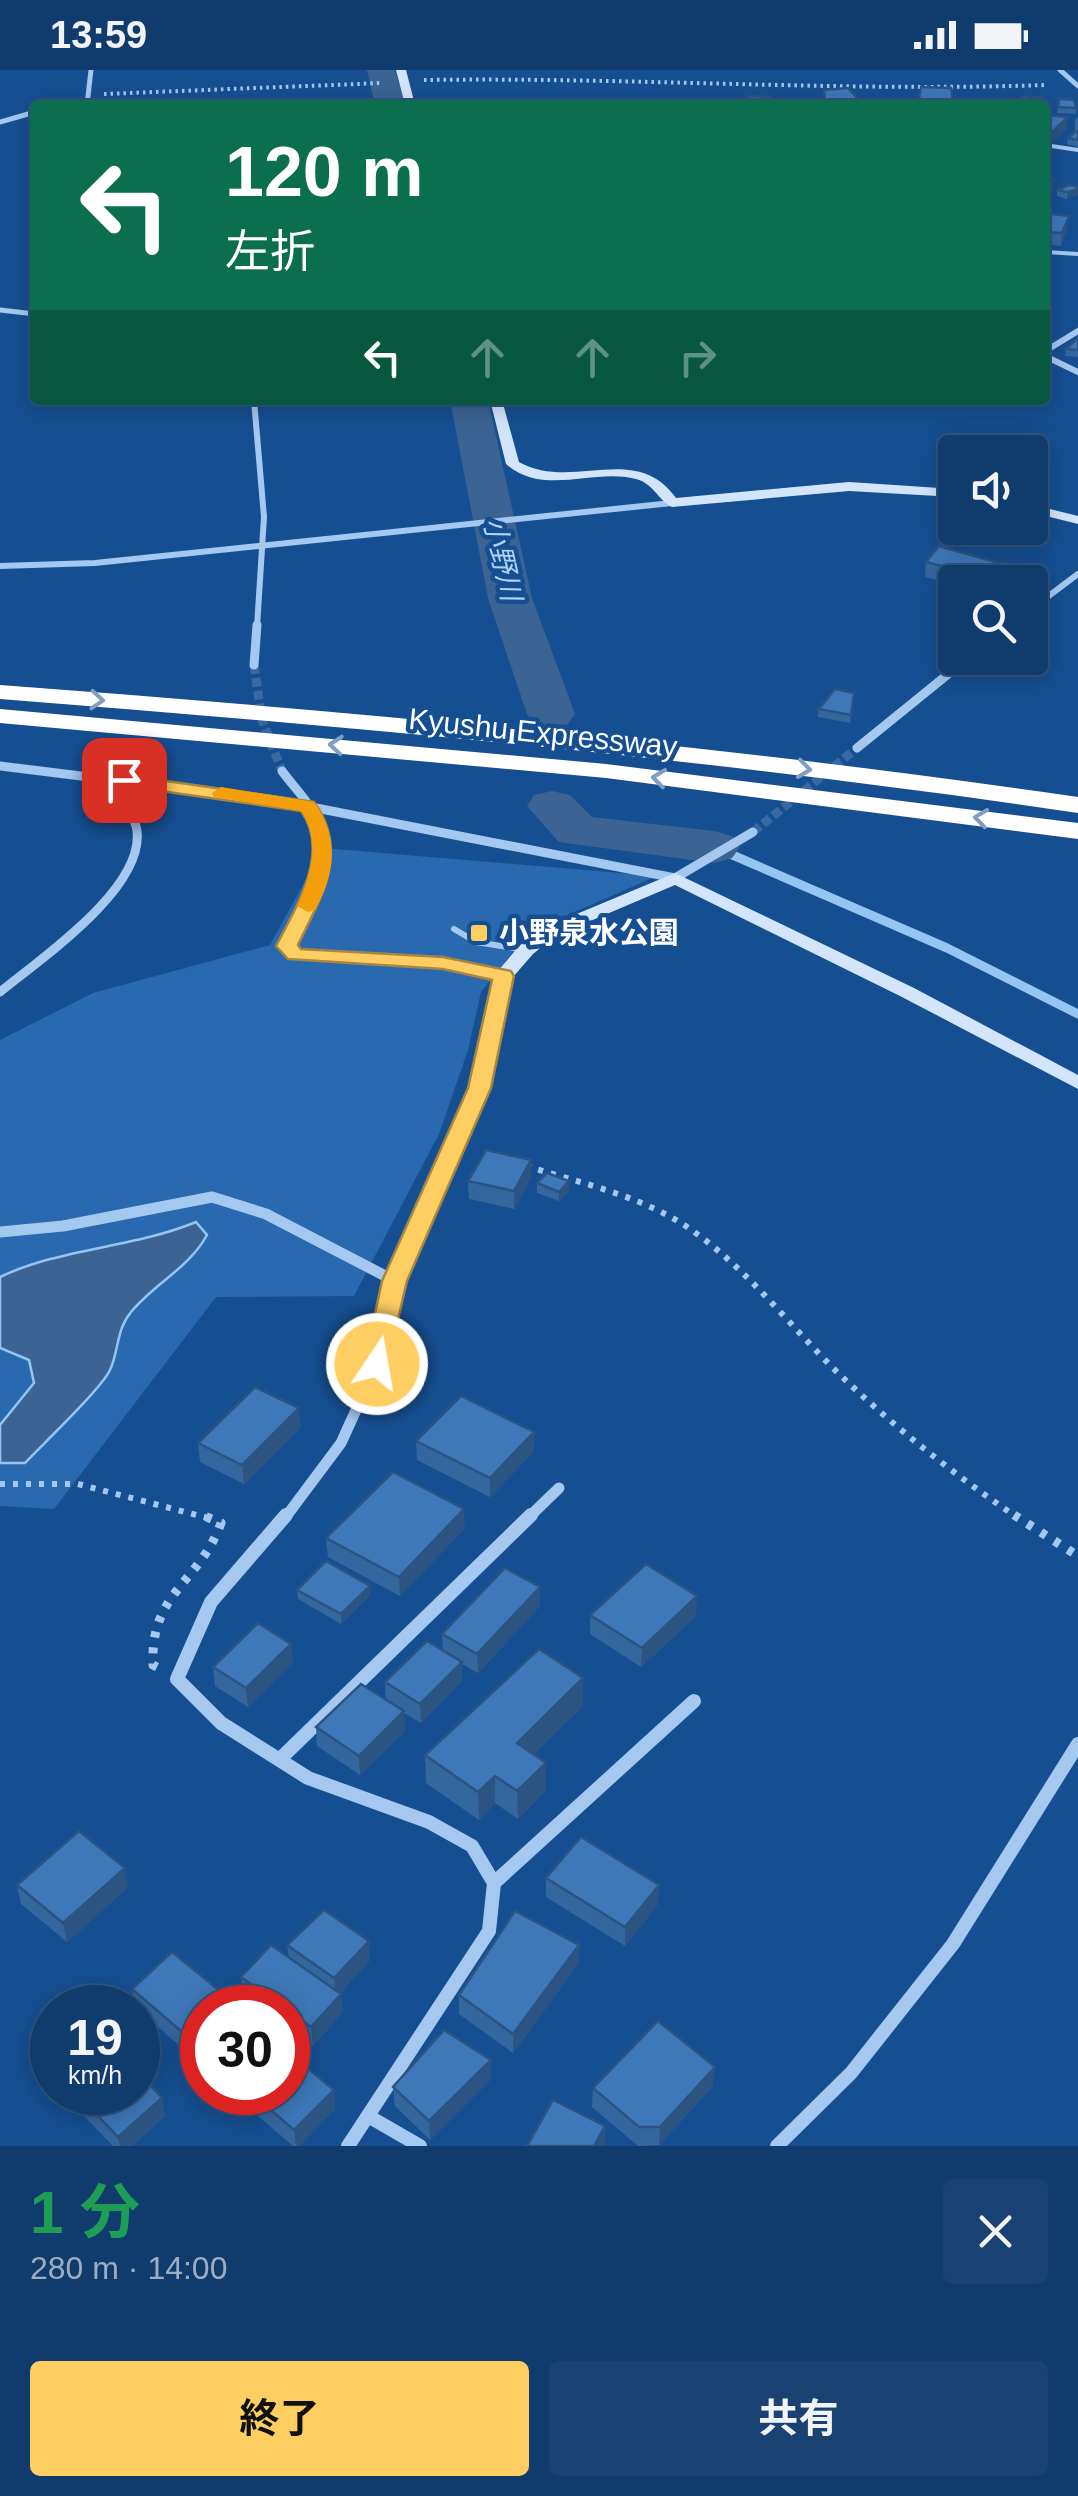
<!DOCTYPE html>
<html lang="ja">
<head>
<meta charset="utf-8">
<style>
  :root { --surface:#103b6d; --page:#194272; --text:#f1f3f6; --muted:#9cadc2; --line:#305580; --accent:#ffce63 }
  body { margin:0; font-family:Arial,"Noto Sans JP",sans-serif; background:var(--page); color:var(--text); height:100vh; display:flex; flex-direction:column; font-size:38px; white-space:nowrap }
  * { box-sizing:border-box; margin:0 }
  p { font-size:32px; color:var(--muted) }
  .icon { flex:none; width:55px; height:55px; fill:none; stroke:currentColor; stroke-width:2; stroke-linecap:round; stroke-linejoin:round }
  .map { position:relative; height:2076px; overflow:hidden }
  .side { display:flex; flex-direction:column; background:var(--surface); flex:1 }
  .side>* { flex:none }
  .guide { position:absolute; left:30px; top:30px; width:1020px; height:305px; border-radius:10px; box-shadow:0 5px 25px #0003,0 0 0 2px var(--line); background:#0b6e4f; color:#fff; overflow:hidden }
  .controls { position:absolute; left:938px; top:365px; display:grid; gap:20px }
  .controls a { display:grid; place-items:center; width:110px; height:110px; border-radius:10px; background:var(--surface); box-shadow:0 5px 25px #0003,0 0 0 2px var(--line); font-size:50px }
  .speed { position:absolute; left:30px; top:1915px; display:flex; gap:20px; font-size:50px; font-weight:700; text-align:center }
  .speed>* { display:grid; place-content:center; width:130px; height:130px; border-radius:50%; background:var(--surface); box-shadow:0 5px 25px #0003,0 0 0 2px var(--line); line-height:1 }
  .speed small { font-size:25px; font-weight:400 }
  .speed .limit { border:15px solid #d22; background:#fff; color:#111 }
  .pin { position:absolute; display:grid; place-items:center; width:85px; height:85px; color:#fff; margin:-42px; border-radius:20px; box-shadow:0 5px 15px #0006 }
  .me { position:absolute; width:110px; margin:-55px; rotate:12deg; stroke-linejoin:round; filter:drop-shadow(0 0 8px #0008) }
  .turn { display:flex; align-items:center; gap:35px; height:210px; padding:0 30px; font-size:45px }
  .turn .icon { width:130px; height:130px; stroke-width:2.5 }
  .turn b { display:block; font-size:70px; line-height:85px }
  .lanes { display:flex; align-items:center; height:95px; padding:0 30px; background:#0003; justify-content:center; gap:50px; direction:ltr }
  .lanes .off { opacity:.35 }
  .round { display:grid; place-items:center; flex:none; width:105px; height:105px; border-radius:10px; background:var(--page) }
  .overview { display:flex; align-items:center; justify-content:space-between; height:170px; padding:0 30px }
  h1 { font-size:60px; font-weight:700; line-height:75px; color:#1e9e55 }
  .cta { display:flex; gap:20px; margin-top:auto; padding:20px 30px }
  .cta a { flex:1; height:115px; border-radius:10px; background:var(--accent); color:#111; font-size:40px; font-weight:700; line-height:115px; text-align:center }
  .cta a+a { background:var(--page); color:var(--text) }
  .status { display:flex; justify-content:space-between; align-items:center; height:70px; padding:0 50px; background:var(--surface); direction:ltr }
  .status svg { height:28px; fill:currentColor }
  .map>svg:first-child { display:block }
</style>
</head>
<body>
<div class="status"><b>13:59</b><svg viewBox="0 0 49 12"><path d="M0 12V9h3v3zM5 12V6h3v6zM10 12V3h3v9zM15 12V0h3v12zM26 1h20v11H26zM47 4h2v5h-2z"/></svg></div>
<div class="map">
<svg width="1078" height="2076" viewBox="0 0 1078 2076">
  <rect width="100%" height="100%" fill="#164f91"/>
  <polygon fill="#2869b0" points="323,778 657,806 529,862 481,922 468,980 439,1064 354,1226 216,1227 54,1439 0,1436 0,970 93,923 270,875"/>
  <path fill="#3b6494" stroke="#96c4f3" stroke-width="2.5" d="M 196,1152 L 207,1165 C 189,1198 155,1213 131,1242 C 116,1260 119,1281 110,1300 C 101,1319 43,1374 25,1393 L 0,1393 L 0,1355 L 34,1313 L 29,1290 L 0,1278 L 0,1207 C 61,1178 133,1178 196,1152 Z"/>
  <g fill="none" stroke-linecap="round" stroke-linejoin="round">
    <polyline stroke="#96c4f3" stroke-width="9" points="714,777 947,878 1078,944"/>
    <g fill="#3b6494" fill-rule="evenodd">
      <polygon points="367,0 395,0 405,35 375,35"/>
      <polygon points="450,330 488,330 532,528 575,644 568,654 551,658 534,654 527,644 488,528"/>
      <polygon points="552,721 570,725 592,747 714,761 732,766 740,777 732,788 714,793 559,772 527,736 534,725"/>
    </g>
    <g stroke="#3969a2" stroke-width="9" stroke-dasharray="9 4" stroke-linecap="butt">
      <polyline points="254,595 262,650 282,701"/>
      <polyline points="753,762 857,678"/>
    </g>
    <g stroke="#a4c8f0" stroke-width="4" stroke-dasharray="2.5 4" stroke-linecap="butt">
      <path d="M 424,10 C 631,7 839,22 1046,15"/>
      <polyline points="104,24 382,13"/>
    </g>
    <g stroke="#a4c8f0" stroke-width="6" stroke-dasharray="5 8" stroke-linecap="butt">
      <path d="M 526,1096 C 580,1113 643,1126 690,1159 C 745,1197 786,1251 833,1298 C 890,1354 952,1403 1018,1448"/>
      <polyline points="0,1414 78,1414 208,1448"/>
    </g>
    <g stroke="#a4c8f0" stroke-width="9" stroke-dasharray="6 10" stroke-linecap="butt">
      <polyline points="1014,1445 1078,1486"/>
      <path d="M 157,1597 L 153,1595 C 150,1522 199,1514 221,1453 L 202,1445"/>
    </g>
    <g stroke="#a4c8f0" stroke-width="4">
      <polyline points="1045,75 1078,80"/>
      <polyline points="1045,182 1078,184"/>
    </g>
    <polyline stroke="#a4c8f0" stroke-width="6" points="454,859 476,872 526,880"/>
    <g stroke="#a4c8f0" stroke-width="5">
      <polyline points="1060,0 1078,16"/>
      <polyline points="87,35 91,0"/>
      <polyline points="0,52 35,42"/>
      <polyline points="0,240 35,244"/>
    </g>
    <g stroke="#a4c8f0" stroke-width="6">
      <polyline points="1078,261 1047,280 1049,288 1078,302"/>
      <polyline points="254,330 264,447 257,557"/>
      <polyline points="0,496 95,493 672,433"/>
      <polyline points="1030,540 1078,504"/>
    </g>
    <g stroke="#a4c8f0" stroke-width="9">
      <polyline points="254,595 257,555"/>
      <polyline points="857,678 968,588"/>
      <polyline points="0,696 275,730 675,808 753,762"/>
      <path d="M 282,701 C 293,716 307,730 316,746 C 338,789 308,838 287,875 L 295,885 L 443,893 L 504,906"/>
      <path d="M 0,922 C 40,889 144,819 137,761 C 135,742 114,724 104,709"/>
    </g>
    <g stroke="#a4c8f0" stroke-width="11">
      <polyline points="0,1162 63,1156 212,1127 266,1144 395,1211 377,1294 341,1373 285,1448"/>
      <polyline points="528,1448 559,1418"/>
    </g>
    <g stroke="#a4c8f0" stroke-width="14">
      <polyline points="286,1445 211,1532 177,1609 221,1653 308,1708 429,1752 472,1776 494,1813 489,1861 348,2076"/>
      <polyline points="280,1689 531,1445"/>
      <polyline points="494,1813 694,1631"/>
      <polyline points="368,2046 420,2076"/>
      <polyline points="777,2076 851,2003 953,1874 1078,1674"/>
    </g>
    <g fill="#d2e5fb" fill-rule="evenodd">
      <polygon points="396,0 406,0 415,35 405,35"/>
      <path d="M 490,330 L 502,330 L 519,392 C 572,422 635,371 676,428 L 849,412 L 955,419 L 955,427 L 849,421 L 672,437 C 658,430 654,414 636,409 C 592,398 545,427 506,394 Z"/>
      <polygon points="1030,434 1078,446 1078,454 1030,442"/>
      <polygon points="675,803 914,918 1078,1005 1078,1019 900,926 675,815 555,866 533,884 513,907 489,1018 406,1211 403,1216 387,1216 384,1211 469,1018 497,902 519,876 543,858"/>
    </g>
    <g fill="#fff" fill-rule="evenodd">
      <path d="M 0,615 C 361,642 720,675 1078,727 L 1078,743 C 720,690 361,657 0,629 Z"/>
      <polygon points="0,639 606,694 1078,753 1078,769 606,708 0,653"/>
    </g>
  </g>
  <g fill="#35679f">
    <polygon points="921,17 953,31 953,35 918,35"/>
    <polygon points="824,20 859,30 859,35 823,35"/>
    <polygon points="1058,37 1076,38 1076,44 1057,43"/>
    <polygon points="1045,39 1048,45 1067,59 1050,74 1045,73"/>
    <polygon points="1078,47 1078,77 1067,74 1068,68 1075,62 1075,50"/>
    <polygon points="1069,115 1067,129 1057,126 1057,120"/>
    <polygon points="1045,143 1067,158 1061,176 1045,174"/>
    <polygon points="1078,268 1078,287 1065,286 1066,279"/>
    <polygon points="926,492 1008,512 955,512 955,515 925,507"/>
    <polygon points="854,624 850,653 818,647 819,639"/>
    <polygon points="531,1108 514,1139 469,1129 468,1111"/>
    <polygon points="537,1113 569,1121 559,1131 537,1123"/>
    <polygon points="301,1357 244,1414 200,1392 198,1373"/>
    <polygon points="534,1362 534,1381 490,1427 417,1390 416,1371"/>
    <polygon points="465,1458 400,1526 328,1487 326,1468"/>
    <polygon points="297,1520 370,1525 341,1554 298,1529"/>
    <polygon points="540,1536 478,1603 462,1594 462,1611 421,1653 404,1643 405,1661 360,1705 317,1676 316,1657 386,1630 385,1612 443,1580 442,1564"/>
    <polygon points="590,1545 696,1546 641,1597 590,1564"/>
    <polygon points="291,1574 293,1593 248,1637 215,1616 213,1597"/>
    <polygon points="583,1636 534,1684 546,1720 518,1749 495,1733 479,1750 426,1713 425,1685"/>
    <polygon points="546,1808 658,1834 625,1876 546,1827"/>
    <polygon points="17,1815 128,1817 67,1872 21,1834"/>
    <polygon points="287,1875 370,1890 340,1923 343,1942 313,1976 288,1957 288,1938 260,1938 244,1926 241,1907 289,1888"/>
    <polygon points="579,1875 578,1894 513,1983 459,1944 459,1925"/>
    <polygon points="132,1919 202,1938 202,1995 138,1940 138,1938 135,1938"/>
    <polygon points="491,2009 430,2070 395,2036 393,2017"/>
    <polygon points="713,2016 659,2075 638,2076 592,2037 593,2018"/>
    <polygon points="334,2020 335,2039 299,2076 293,2076 230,2022 288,2022"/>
    <polygon points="80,2027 165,2046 132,2076 113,2076 84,2046"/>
  </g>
  <g fill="#2b5482">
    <polygon points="1068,47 1067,59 1050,74 1052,62"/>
    <polygon points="1055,109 1054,115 1045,119 1045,113"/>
    <polygon points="1078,119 1078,125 1067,129 1068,122"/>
    <polygon points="1069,146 1067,158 1061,176 1062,163"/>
    <polygon points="1010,496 1008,512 989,512 989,508"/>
    <polygon points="531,1090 531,1108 514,1139 514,1121"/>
    <polygon points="569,1111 569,1121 559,1131 559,1122"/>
    <polygon points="299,1338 301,1357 244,1414 242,1395"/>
    <polygon points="534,1362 534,1381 490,1427 490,1408"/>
    <polygon points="464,1439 465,1458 400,1526 399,1507"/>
    <polygon points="370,1516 370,1525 341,1554 341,1544"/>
    <polygon points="540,1517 540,1536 478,1603 477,1584"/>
    <polygon points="697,1526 696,1546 641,1597 642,1578"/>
    <polygon points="291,1574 293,1593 248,1637 246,1618"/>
    <polygon points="462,1592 462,1611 421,1653 420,1634"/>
    <polygon points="583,1608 583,1636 517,1701 517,1673"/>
    <polygon points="404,1641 405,1661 360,1705 359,1686"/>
    <polygon points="546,1693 546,1720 518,1749 517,1721"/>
    <polygon points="495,1706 495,1733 479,1750 478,1722"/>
    <polygon points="125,1798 128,1817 67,1872 63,1853"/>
    <polygon points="659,1815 658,1834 625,1876 625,1857"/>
    <polygon points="369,1871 370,1890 336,1927 334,1908"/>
    <polygon points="579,1875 578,1894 513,1983 513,1964"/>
    <polygon points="341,1924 343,1942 313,1976 311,1957"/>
    <polygon points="491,1990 491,2009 430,2070 429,2051"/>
    <polygon points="715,1997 713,2016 659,2075 660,2057"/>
    <polygon points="334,2020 335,2039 299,2076 296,2076 294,2060"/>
    <polygon points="162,2028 165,2046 132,2076 120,2076 118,2067"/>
    <polygon points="605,2056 605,2075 594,2076"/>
  </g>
  <g fill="#3e78b9" stroke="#2b5482" stroke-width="2.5">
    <polygon points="921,17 951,18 953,31 919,29"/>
    <polygon points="848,18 859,30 825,32 824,20"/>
    <polygon points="748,26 771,27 772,35 752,33 744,35"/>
    <polygon points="1022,26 1043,28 1039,35 1017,35"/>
    <polygon points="1059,29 1074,30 1076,38 1058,37"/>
    <polygon points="1045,45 1068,47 1052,62 1045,61"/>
    <polygon points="1076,61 1078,62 1078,70 1068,68"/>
    <polygon points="1045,106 1055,109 1045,113"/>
    <polygon points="1069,115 1078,117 1078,119 1068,122 1057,120"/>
    <polygon points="1045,143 1069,146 1062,163 1045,162"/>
    <polygon points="1078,268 1078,280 1066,279"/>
    <polygon points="939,476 1010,496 989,508 926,492"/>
    <polygon points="835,619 854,623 851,645 819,639"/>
    <polygon points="486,1080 531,1090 514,1121 468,1111"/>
    <polygon points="547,1103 569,1111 559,1122 537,1113"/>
    <polygon points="255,1317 299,1338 242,1395 198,1373"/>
    <polygon points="461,1326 534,1362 490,1408 416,1371"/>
    <polygon points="393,1402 464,1439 399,1507 326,1468"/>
    <polygon points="326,1491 370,1516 341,1544 297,1520"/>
    <polygon points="646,1494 697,1526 642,1578 590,1545"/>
    <polygon points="505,1498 540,1517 477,1584 442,1564"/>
    <polygon points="258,1553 291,1574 246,1618 213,1597"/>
    <polygon points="427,1571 462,1592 420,1634 385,1612"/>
    <polygon points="539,1579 583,1608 517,1673 546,1693 517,1721 495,1706 478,1722 425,1685"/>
    <polygon points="361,1614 404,1641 359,1686 316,1657"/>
    <polygon points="79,1761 125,1798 63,1853 17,1815"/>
    <polygon points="581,1767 659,1815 625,1857 546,1808"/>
    <polygon points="324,1840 369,1871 334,1908 287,1875"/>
    <polygon points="515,1841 579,1875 513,1964 459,1925"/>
    <polygon points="271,1875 341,1924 311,1957 288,1940 288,1938 284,1938 241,1907"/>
    <polygon points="172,1882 241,1938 202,1938 202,1979 132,1919"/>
    <polygon points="658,1951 715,1997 660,2057 639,2057 593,2018"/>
    <polygon points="444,1960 491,1990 429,2051 393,2017"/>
    <polygon points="288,1982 334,2020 294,2060 250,2022 288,2022"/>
    <polygon points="138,2002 162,2028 118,2067 80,2027 85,2022 138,2022"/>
    <polygon points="553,2030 605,2056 594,2076 527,2076"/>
  </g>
  <defs><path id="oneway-chevron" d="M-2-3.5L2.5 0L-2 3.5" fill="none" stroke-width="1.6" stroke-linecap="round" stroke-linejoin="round" transform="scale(2.5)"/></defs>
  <g stroke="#7f9ec2">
    <use href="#oneway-chevron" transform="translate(97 630) rotate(4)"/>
    <use href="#oneway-chevron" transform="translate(336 675) rotate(-175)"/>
    <use href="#oneway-chevron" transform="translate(804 699) rotate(7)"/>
    <use href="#oneway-chevron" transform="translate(659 708) rotate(-173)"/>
    <use href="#oneway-chevron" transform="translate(981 748) rotate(-172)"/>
  </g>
  <path fill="#ffce63" stroke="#a68640" stroke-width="2.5" d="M 124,705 L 314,732 C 350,781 321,827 298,875 L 301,879 L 443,887 L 511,901 L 514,906 L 491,1018 L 407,1211 L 386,1300 L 368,1300 L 364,1294 L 382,1211 L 468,1018 L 492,910 L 443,899 L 288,889 L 276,876 C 296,837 331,782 301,741 L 118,715 L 118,706 Z"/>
  <path fill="#f59e0b" d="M 221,717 L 314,732 C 339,766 336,804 315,840 L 308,842 L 297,836 C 311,807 321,769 301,741 L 214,727 L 212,723 Z"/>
  <rect fill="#ffce63" stroke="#164f91" stroke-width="4" x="469" y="853" width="20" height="20" rx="5"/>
  <g text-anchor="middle" stroke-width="9" stroke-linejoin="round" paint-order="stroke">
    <g font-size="28" font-style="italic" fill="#b0d2f7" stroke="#164f91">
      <text transform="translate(503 489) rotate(77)" y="10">小野川</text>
    </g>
    <g font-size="30" fill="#fff" stroke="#164f91">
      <text transform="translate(543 663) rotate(6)" y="10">Kyushu Expressway</text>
    </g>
    <g font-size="30" font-weight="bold" fill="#fff" stroke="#164f91" text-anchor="start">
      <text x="499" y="873">小野泉水公園</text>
    </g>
  </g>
</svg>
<div class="controls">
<a><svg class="icon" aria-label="sound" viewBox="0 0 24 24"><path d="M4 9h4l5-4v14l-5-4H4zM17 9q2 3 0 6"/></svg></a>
<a><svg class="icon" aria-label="search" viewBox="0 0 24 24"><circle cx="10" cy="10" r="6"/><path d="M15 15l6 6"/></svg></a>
</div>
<div class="speed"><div>19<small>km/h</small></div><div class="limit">30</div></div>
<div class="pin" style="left:124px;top:710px;background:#d93025"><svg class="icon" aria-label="arrive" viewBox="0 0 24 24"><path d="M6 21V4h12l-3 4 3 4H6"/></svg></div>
<svg class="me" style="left:377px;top:1294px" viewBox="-20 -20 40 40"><circle r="17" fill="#ffce63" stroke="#fff" stroke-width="3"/><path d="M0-11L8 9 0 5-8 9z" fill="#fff"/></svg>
<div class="guide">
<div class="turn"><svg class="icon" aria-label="left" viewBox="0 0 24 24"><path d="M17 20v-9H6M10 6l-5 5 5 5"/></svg><div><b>120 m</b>左折</div></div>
<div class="lanes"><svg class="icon" aria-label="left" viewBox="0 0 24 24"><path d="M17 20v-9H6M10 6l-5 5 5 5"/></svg><svg class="icon off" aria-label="ahead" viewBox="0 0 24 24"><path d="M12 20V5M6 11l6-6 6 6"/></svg><svg class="icon off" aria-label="ahead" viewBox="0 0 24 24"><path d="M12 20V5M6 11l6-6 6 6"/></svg><svg class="icon off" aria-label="right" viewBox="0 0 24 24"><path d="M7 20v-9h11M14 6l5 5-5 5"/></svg></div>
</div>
</div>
<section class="side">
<div class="overview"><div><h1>1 分</h1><p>280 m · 14:00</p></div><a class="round"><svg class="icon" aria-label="close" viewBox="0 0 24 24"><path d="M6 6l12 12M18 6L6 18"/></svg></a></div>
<div class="cta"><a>終了</a><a>共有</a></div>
</section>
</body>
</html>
